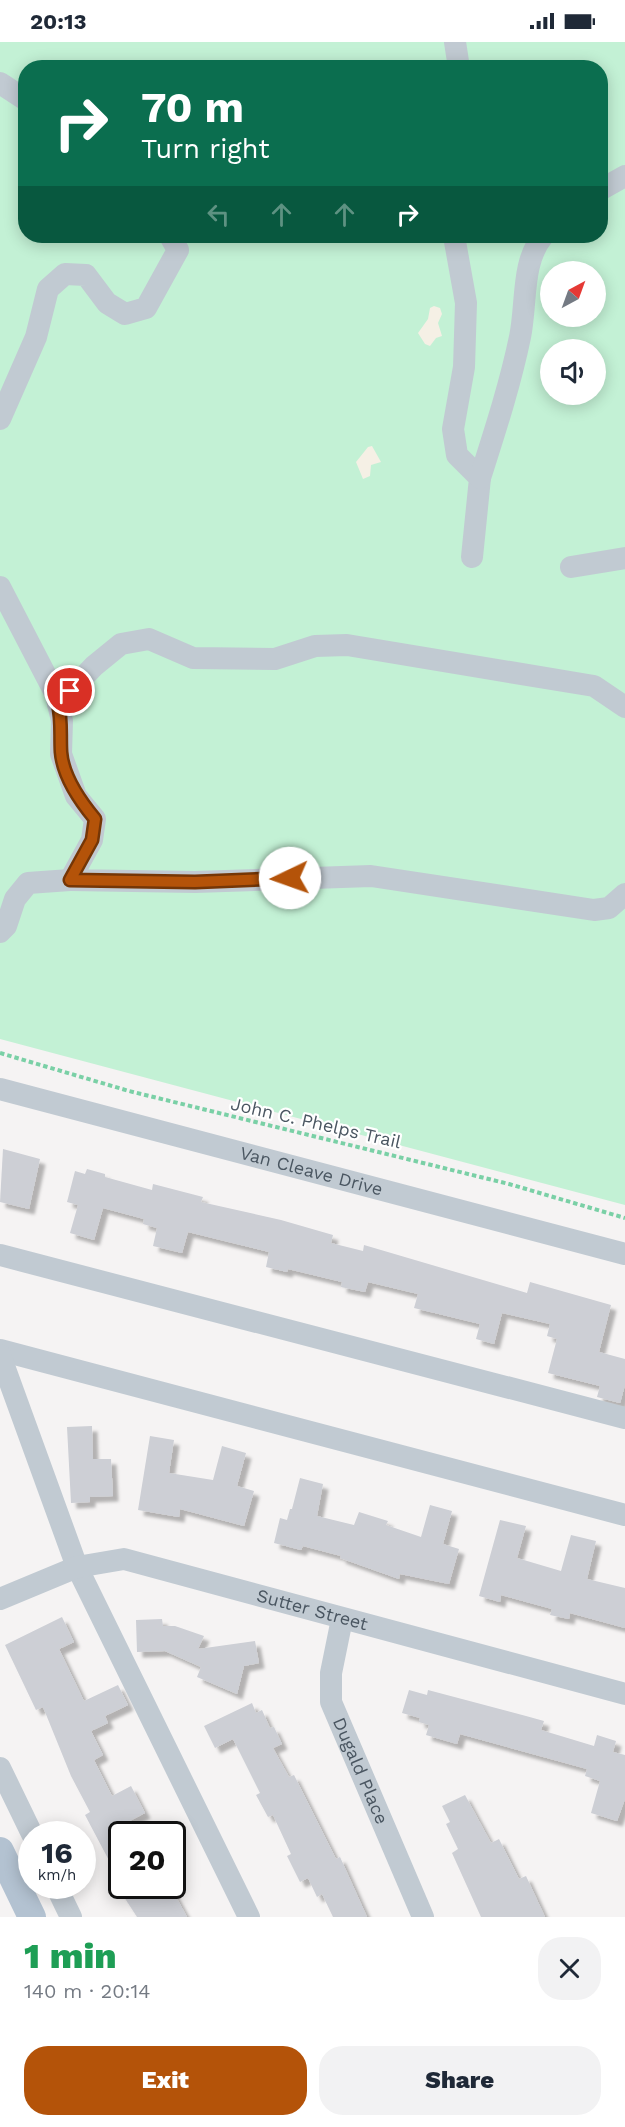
<!DOCTYPE html>
<html lang="en">
<head>
<meta charset="utf-8">
<style>
  :root { --surface:#fff; --page:#f2f2f3; --text:#1f2937; --muted:#747a83; --accent:#b45309 }
  body { margin:0; font-family:"Work Sans",sans-serif; background:var(--page); color:var(--text); height:100vh; display:flex; flex-direction:column; font-size:22px; white-space:nowrap }
  * { box-sizing:border-box; margin:0 }
  p { font-size:20px; color:var(--muted) }
  .icon { flex:none; width:33px; height:33px; fill:none; stroke:currentColor; stroke-width:2; stroke-linecap:round; stroke-linejoin:round }
  .map { position:relative; height:1875px; overflow:hidden }
  .side { display:flex; flex-direction:column; background:var(--surface); flex:1 }
  .side>* { flex:none }
  .top-card { position:absolute; left:18px; top:18px; width:590px; height:183px; border-radius:24px; box-shadow:0 3px 15px #0003; background:#0b6e4f; color:#fff; overflow:hidden }
  .needle { width:39px; rotate:41deg }
  .controls { position:absolute; left:540px; top:219px; display:grid; gap:12px }
  .controls a { display:grid; place-items:center; width:66px; height:66px; border-radius:50%; background:var(--surface); box-shadow:0 3px 15px #0003; font-size:30px }
  .speed { position:absolute; left:18px; top:1779px; display:flex; gap:12px; font-size:30px; font-weight:700; text-align:center }
  .speed>* { display:grid; place-content:center; width:78px; height:78px; border-radius:50%; background:var(--surface); box-shadow:0 3px 15px #0003; line-height:1 }
  .speed small { font-size:15px; font-weight:400 }
  .speed .limit { border:3px solid #111; border-radius:9px; background:#fff; color:#111 }
  .pin { position:absolute; display:grid; place-items:center; width:51px; height:51px; color:#fff; margin:-26px; border:3px solid #fff; border-radius:50%; box-shadow:0 2px 6px #0007 }
  .me { position:absolute; width:66px; margin:-33px; rotate:267deg; stroke-linejoin:round; filter:drop-shadow(0 0 4px #0008) }
  .turn { display:flex; align-items:center; gap:21px; height:126px; padding:0 24px; font-size:27px }
  .turn .icon { width:78px; height:78px; stroke-width:2.5 }
  .turn b { display:block; font-size:42px; line-height:51px }
  .lanes { display:flex; align-items:center; height:57px; padding:0 24px; background:#0003; justify-content:center; gap:30px; direction:ltr }
  .lanes .off { opacity:.35 }
  .round { display:grid; place-items:center; flex:none; width:63px; height:63px; border-radius:24px; background:var(--page) }
  .head { display:flex; align-items:center; justify-content:space-between; height:102px; padding:0 24px }
  h1 { font-size:36px; font-weight:800; line-height:45px; color:#1e9e55 }
  .primary-button { display:flex; gap:12px; margin-top:auto; padding:12px 24px }
  .primary-button a { flex:1; height:69px; border-radius:24px; background:var(--accent); color:#fff; font-size:24px; font-weight:800; line-height:69px; text-align:center }
  .primary-button a+a { background:var(--page); color:var(--text) }
  .status { display:flex; justify-content:space-between; align-items:center; height:42px; padding:0 30px; background:var(--surface); direction:ltr }
  .status svg { height:16px; fill:currentColor }
  .map>svg:first-child { display:block }
</style>
</head>
<body>
<div class="status"><b>20:13</b><svg viewBox="0 0 49 12"><path d="M0 12V9h3v3zM5 12V6h3v6zM10 12V3h3v9zM15 12V0h3v12zM26 1h20v11H26zM47 4h2v5h-2z"/></svg></div>
<div class="map">
<svg width="625" height="1875" viewBox="0 0 625 1875">
  <defs>
    <filter id="shadow"><feDropShadow dx="5.5" dy="5.5" stdDeviation="1.5" flood-color="#0004"/></filter>
  </defs>
  <rect width="100%" height="100%" fill="#f5f3f3"/>
  <path fill="#c3f1d5" fill-rule="evenodd" d="M 0,0 L 625,0 L 625,1163 L 0,997 ZM 26,26 L 600,26 L 600,194 L 26,194 ZM 550,230 L 596,230 L 596,274 L 550,274 ZM 550,308 L 596,308 L 596,352 L 550,352 Z"/>
  <g fill="#f5f0e5">
    <polygon points="434,264 440,266 442,272 438,281 442,294 436,296 430,304 425,302 418,291 428,277 430,266"/>
    <polygon points="372,404 381,420 371,423 370,434 363,437 356,420 368,405"/>
  </g>
  <g fill="#cdcfd5" filter="url(#shadow)">
    <polygon points="3,1107 40,1117 29,1167 0,1160"/>
    <polygon points="87,1127 105,1132 105,1135 152,1148 153,1142 203,1155 201,1160 281,1178 333,1193 331,1201 363,1209 364,1203 527,1251 530,1240 611,1263 599,1310 625,1317 625,1343 620,1361 597,1355 600,1344 548,1331 557,1297 547,1294 550,1282 502,1271 494,1302 476,1297 480,1282 414,1266 418,1252 368,1240 365,1250 341,1245 342,1240 288,1227 287,1230 266,1225 269,1210 188,1190 182,1211 153,1204 157,1186 143,1182 144,1177 103,1166 94,1198 70,1191 78,1163 67,1160 75,1129 85,1132"/>
    <polygon points="92,1384 93,1417 111,1417 113,1454 90,1455 90,1460 71,1461 67,1385"/>
    <polygon points="150,1394 174,1398 169,1431 213,1438 222,1404 246,1411 237,1444 254,1449 244,1484 180,1467 179,1475 138,1468"/>
    <polygon points="300,1436 323,1442 317,1474 354,1483 359,1470 388,1479 386,1483 421,1495 430,1463 452,1469 443,1502 459,1507 449,1542 400,1532 399,1537 340,1516 341,1514 303,1504 301,1508 274,1501 280,1476 287,1478 290,1467 292,1467"/>
    <polygon points="500,1478 526,1484 517,1516 561,1529 571,1493 596,1499 587,1537 625,1546 625,1586 570,1571 569,1577 550,1573 552,1567 501,1553 500,1560 479,1554"/>
    <polygon points="62,1575 74,1600 59,1607 84,1659 118,1643 128,1663 105,1674 108,1681 91,1689 103,1713 94,1718 112,1754 131,1744 145,1771 122,1783 122,1843 85,1773 90,1770 71,1734 43,1665 36,1668 5,1603"/>
    <polygon points="162,1577 163,1584 175,1584 204,1594 198,1607 255,1599 259,1621 244,1624 237,1652 197,1635 201,1625 165,1609 137,1610 136,1578"/>
    <polygon points="409,1648 427,1653 428,1648 526,1674 544,1679 541,1688 594,1704 597,1693 616,1699 613,1710 625,1713 625,1757 617,1779 591,1771 600,1739 585,1734 587,1727 460,1692 457,1702 426,1693 429,1683 419,1680 420,1676 402,1671"/>
    <polygon points="252,1661 256,1671 262,1668 270,1686 274,1685 282,1702 273,1706 289,1735 294,1733 336,1817 340,1815 367,1875 333,1875 322,1852 317,1855 308,1836 300,1840 287,1814 291,1812 273,1773 268,1775 256,1753 260,1751 233,1697 215,1706 204,1684"/>
    <polygon points="465,1753 491,1801 499,1797 519,1837 526,1834 545,1875 481,1875 452,1811 458,1807 446,1782 450,1780 442,1764"/>
    <polygon points="117,1844 170,1844 187,1875 137,1875"/>
  </g>
  <g fill="none" stroke-linecap="round" stroke-linejoin="round">
    <polyline stroke="#7ad0a6" stroke-width="4" stroke-dasharray="4.5 3" stroke-linecap="butt" points="0,1011 129,1049 509,1142 625,1176"/>
    <g stroke="#c1cad2" stroke-width="22">
      <polyline points="455,0 459,26"/>
      <polyline points="0,41 26,58"/>
      <polyline points="600,148 625,134"/>
      <polyline points="454,194 466,261 464,325 453,387 457,413 480,436 472,515"/>
      <polyline points="0,377 36,295 48,247 65,232 86,233 107,261 125,272 146,266 178,208 170,194"/>
      <path d="M 480,436 C 495,389 510,343 520,295 C 527,262 521,220 543,194"/>
      <polyline points="571,525 625,516"/>
      <polyline points="0,545 56,653 62,679 61,712 76,754 95,777 92,798 70,838 195,840 371,834 594,868 609,866 625,852"/>
      <polyline points="58,662 94,624 121,602 149,597 193,616 275,617 315,604 347,603 594,644 625,665"/>
      <polyline points="0,890 6,884 15,857 28,841 70,838"/>
      <path id="s1" d="M 0,1047 L 625,1212"/>
      <polyline points="0,1213 625,1376"/>
      <polyline points="0,1308 625,1473"/>
      <polyline points="0,1313 77,1525 249,1875"/>
      <path id="s2" d="M 0,1557 L 77,1525 L 124,1517 L 625,1652"/>
      <path id="s3" d="M 342,1577 L 331,1631 L 331,1660 L 423,1875"/>
      <polyline points="0,1726 32,1792"/>
      <polyline points="56,1844 71,1875"/>
    </g>
    <polyline stroke="#b3c2d1" stroke-width="28" points="0,1809 32,1875"/>
  </g>
  <g fill="none" stroke-linecap="round" stroke-linejoin="round">
    <defs>
      <path id="route" d="M 70,649 L 58,662 C 62,678 60,693 61,710 C 63,735 80,759 95,777 L 92,798 L 70,838 L 195,840 L 290,836"/>
    </defs>
    <use href="#route" stroke="#753606" stroke-width="15"/>
    <use href="#route" stroke="#b45309" stroke-width="10"/>
  </g>
  <g text-anchor="middle" stroke-width="4.5" stroke-linejoin="round" paint-order="stroke">
    <g font-size="18" fill="#4a5661" stroke="#fff">
      <text transform="translate(316 1081) rotate(13)" y="6">John C. Phelps Trail</text>
      <text dy="6" stroke="none"><textPath href="#s1" startOffset="322">Van Cleave Drive</textPath></text>
      <text dy="6" stroke="none"><textPath href="#s2" startOffset="326">Sutter Street</textPath></text>
      <text dy="6" stroke="none"><textPath href="#s3" startOffset="159">Dugald Place</textPath></text>
    </g>
  </g>
</svg>
<div class="controls">
<a><svg class="needle" viewBox="-14 -14 28 28"><path d="M0-13l5 13h-10z" fill="#e53935"/><path d="M0 13l5-13h-10z" fill="#747a83"/></svg></a>
<a><svg class="icon" aria-label="sound" viewBox="0 0 24 24"><path d="M4 9h4l5-4v14l-5-4H4zM17 9q2 3 0 6"/></svg></a>
</div>
<div class="speed"><div>16<small>km/h</small></div><div class="limit">20</div></div>
<div class="pin" style="left:70px;top:649px;background:#d93025"><svg class="icon" aria-label="arrive" viewBox="0 0 24 24"><path d="M6 21V4h12l-3 4 3 4H6"/></svg></div>
<svg class="me" style="left:290px;top:836px" viewBox="-20 -20 40 40"><circle r="19" fill="#fff"/><path d="M0-13L10 11 0 6-10 11z" fill="#b45309"/></svg>
<div class="top-card">
<div class="turn"><svg class="icon" aria-label="right" viewBox="0 0 24 24"><path d="M7 20v-9h11M14 6l5 5-5 5"/></svg><div><b>70 m</b>Turn right</div></div>
<div class="lanes"><svg class="icon off" aria-label="left" viewBox="0 0 24 24"><path d="M17 20v-9H6M10 6l-5 5 5 5"/></svg><svg class="icon off" aria-label="ahead" viewBox="0 0 24 24"><path d="M12 20V5M6 11l6-6 6 6"/></svg><svg class="icon off" aria-label="ahead" viewBox="0 0 24 24"><path d="M12 20V5M6 11l6-6 6 6"/></svg><svg class="icon" aria-label="right" viewBox="0 0 24 24"><path d="M7 20v-9h11M14 6l5 5-5 5"/></svg></div>
</div>
</div>
<section class="side">
<div class="head"><div><h1>1 min</h1><p>140 m · 20:14</p></div><a class="round"><svg class="icon" aria-label="close" viewBox="0 0 24 24"><path d="M6 6l12 12M18 6L6 18"/></svg></a></div>
<div class="primary-button"><a>Exit</a><a>Share</a></div>
</section>
</body>
</html>
